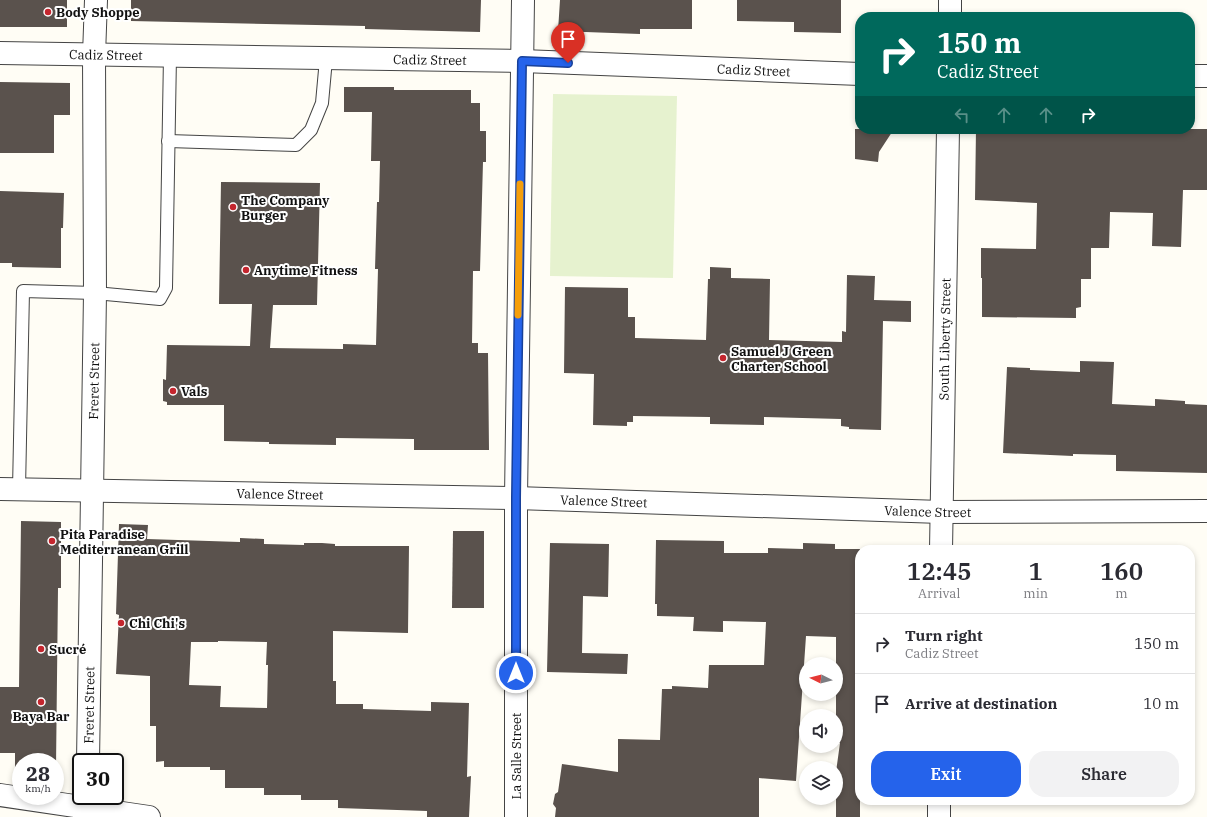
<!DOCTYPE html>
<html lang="en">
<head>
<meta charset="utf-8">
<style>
  :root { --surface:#fff; --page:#f2f2f3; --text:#2b2b33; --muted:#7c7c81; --line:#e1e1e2; --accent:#2563eb }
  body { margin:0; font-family:"IBM Plex Serif",serif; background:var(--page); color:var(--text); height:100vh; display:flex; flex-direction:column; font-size:15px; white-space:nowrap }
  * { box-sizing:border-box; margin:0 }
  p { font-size:13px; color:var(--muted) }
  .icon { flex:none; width:22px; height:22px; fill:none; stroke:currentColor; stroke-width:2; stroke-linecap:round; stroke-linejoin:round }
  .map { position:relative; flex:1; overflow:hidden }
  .drawer { position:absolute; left:855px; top:545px; width:340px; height:260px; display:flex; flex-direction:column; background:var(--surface); border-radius:16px; box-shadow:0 2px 6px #0003 }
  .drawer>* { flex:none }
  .hud { position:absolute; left:855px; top:12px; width:340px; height:122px; border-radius:16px; box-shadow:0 2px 6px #0003; background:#00695c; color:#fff; overflow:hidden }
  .needle { width:26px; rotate:276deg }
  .fabs { position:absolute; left:799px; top:657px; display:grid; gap:8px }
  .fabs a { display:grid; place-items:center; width:44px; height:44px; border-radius:50%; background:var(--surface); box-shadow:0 2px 6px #0003; font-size:20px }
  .speed { position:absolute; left:12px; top:753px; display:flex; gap:8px; font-size:20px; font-weight:700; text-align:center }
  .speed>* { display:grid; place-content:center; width:52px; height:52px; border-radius:50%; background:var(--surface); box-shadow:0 2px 6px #0003; line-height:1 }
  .speed small { font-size:10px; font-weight:400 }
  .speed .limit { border:2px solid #111; border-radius:6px; background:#fff; color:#111 }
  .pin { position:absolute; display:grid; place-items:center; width:34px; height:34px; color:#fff; margin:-41px -17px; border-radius:50% 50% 50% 0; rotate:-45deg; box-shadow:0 0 4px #0007 }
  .pin .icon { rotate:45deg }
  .me { position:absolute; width:44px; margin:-22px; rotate:0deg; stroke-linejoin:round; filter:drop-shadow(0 0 3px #0008) }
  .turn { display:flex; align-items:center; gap:14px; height:84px; padding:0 16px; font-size:18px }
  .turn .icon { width:52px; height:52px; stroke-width:2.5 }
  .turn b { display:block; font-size:28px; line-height:34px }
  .lanes { display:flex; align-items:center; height:38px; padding:0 16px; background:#0003; justify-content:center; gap:20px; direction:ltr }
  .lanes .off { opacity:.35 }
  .eta { display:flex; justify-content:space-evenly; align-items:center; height:68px; text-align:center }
  .eta b { font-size:24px; font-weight:600; line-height:28px }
  .button { display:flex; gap:8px; margin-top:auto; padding:8px 16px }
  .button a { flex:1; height:46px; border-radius:16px; background:var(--accent); color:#fff; font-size:16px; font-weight:600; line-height:46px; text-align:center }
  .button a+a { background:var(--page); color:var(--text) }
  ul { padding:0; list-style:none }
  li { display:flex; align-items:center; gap:12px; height:60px; padding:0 16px; border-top:1px solid var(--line) }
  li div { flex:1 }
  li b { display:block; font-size:15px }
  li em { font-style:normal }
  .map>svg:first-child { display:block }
</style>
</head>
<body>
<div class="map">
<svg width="1207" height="817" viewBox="0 0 1207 817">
  <rect width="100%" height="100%" fill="#fffdf5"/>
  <polygon fill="#e6f2cf" points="553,94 677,96 673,278 550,276"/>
  <g fill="#5a524d" fill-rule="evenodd">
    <rect x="0" y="0" width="67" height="27"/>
    <polygon points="131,0 481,0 480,32 365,29 365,26 131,21"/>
    <polygon points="560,0 692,0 692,29 640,29 640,34 558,31"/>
    <polygon points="737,0 841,0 841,33 794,32 794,22 737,21"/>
    <polygon points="0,82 70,83 70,115 54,115 54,153 0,153"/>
    <polygon points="344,87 394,87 394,90 471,90 471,103 480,103 480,131 486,131 486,162 483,162 480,271 473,271 472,343 478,343 478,353 488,353 489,450 414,450 414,439 336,438 336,445 269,444 269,442 224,441 224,405 167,405 167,402 163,401 163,379 166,380 167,345 250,346 252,304 219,304 221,182 320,183 317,305 273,305 270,348 343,349 343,344 376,345 378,269 375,269 377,202 379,202 380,161 371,161 372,112 344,112"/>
    <polygon points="855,129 894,129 879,152 878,162 855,159"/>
    <polygon points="976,129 1207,129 1207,190 1183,190 1181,247 1152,246 1153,213 1110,212 1109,248 1091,248 1091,279 1081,279 1081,307 1076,308 1076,318 982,317 982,278 981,278 981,248 1036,249 1037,203 975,200"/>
    <polygon points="0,191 64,193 63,228 61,228 61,268 12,267 12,263 0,263"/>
    <polygon points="710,267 731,268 731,278 770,279 769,340 842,342 842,331 846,332 847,275 875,276 874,300 911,301 911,322 883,321 881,430 849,429 849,427 841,426 841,419 764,417 764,425 710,424 710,417 633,416 633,422 627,422 627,426 593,425 594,374 564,373 565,287 628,288 628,317 635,317 635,338 706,340 708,279 710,279"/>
    <polygon points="1080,361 1114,362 1112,404 1155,406 1155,399 1185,401 1185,404 1207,405 1207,473 1116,471 1116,455 1073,454 1073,456 1003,453 1007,367 1030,368 1030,370 1080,372"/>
    <polygon points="21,521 61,522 61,588 58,588 56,767 55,767 55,762 21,762 21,767 15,767 15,753 0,753 0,687 19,687"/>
    <path d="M 119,524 L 148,525 L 147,539 L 240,542 L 240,538 L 264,539 L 264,544 L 304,545 L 304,543 L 322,543 L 335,544 L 335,546 L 409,546 L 408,633 L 333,631 L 333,681 L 336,681 L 336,704 L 363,704 L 363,709 L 431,711 L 431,702 L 469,703 L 467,777 L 471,776 L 469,817 L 427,817 L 427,811 L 338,808 L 338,800 L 301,800 L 301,795 L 264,795 L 264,788 L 225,788 L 225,770 L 210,770 L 210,767 L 164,767 L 164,761 L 156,762 L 156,726 L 150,726 L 150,676 L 116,674 L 119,615 L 116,614 ZM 218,641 L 267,642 L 266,665 L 268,665 L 267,708 L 220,707 L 221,686 L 189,685 L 191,642 L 218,642 Z"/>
    <polygon points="453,531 484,531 484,608 452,608"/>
    <polygon points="656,540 724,541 724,553 768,553 768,548 803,549 803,543 835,544 835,549 860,549 860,817 836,817 836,772 840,743 836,743 836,637 806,636 796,781 759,778 759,817 555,817 556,808 553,804 555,794 558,792 562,764 618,772 618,739 660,740 662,689 672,689 672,686 708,688 709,665 764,665 766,622 723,621 723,632 693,631 694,617 657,616 657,604 655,604"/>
    <polygon points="550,543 609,544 608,597 583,596 582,653 628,654 627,674 547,672"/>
  </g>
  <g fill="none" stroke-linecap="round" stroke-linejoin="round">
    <defs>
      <g id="service">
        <polyline points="168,141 296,145 311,130 322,103 326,59"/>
        <polyline points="19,489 23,291 95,293 160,299 166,288 170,56"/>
      </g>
      <g id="minor">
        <polyline points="950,17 950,0"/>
        <path id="s1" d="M 0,53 L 522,61 L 860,74"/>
        <polyline points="1190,76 1207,76"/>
        <path id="s2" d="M 0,489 L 516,498 L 941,512 L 1207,511"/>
        <path id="s3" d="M 941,550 L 948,129"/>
        <path id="s4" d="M 88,762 L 95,293 L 94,55 L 96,0"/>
        <polyline points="0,795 149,817"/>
        <polyline points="516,817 516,498 523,0"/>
        <polyline points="939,817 939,800"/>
      </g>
    </defs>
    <use href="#service" stroke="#444" stroke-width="14"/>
    <use href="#minor" stroke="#444" stroke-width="24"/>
    <use href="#service" stroke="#fff" stroke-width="12"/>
    <use href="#minor" stroke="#fff" stroke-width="22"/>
  </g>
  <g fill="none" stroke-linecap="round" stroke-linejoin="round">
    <defs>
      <polyline id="route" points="516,673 516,498 522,61 568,63"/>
    </defs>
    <use href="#route" stroke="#184099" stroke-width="10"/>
    <use href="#route" stroke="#2563eb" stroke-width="7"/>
    <polyline stroke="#f59e0b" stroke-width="7" points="518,315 520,184"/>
  </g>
  <g fill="#c4262e" stroke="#fff" stroke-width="1.5">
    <circle cx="48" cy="12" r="4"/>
    <circle cx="233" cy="207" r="4"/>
    <circle cx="246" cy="270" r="4"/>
    <circle cx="723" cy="358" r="4"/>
    <circle cx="173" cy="391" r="4"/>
    <circle cx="52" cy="541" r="4"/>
    <circle cx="121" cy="623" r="4"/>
    <circle cx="41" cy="649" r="4"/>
    <circle cx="41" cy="702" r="4"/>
  </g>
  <g text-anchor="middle" stroke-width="4" stroke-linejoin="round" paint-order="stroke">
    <g font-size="13" font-weight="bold" fill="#111" stroke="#fff" text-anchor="start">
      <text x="56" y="17">Body Shoppe</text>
      <text x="241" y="205">The Company<tspan x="241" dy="15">Burger</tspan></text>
      <text x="254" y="275">Anytime Fitness</text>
      <text x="731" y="356">Samuel J Green<tspan x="731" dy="15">Charter School</tspan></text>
      <text x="181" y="396">Vals</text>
      <text x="60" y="539">Pita Paradise<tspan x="60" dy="15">Mediterranean Grill</tspan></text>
      <text x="129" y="628">Chi Chi's</text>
      <text x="49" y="654">Sucré</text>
      <text x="41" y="721" text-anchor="middle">Baya Bar</text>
    </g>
    <g font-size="13" fill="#111" stroke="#fff">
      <text dy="5" stroke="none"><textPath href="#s1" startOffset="106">Cadiz Street</textPath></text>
      <text dy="5" stroke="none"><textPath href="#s1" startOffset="430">Cadiz Street</textPath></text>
      <text dy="5" stroke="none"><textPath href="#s1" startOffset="754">Cadiz Street</textPath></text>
      <text dy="5" stroke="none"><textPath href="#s3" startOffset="211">South Liberty Street</textPath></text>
      <text dy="5" stroke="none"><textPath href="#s4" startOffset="381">Freret Street</textPath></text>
      <text dy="5" stroke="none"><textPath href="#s2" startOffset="280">Valence Street</textPath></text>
      <text dy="5" stroke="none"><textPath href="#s2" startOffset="604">Valence Street</textPath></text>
      <text dy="5" stroke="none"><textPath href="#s2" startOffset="928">Valence Street</textPath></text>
      <text dy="5" stroke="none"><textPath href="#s4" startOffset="57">Freret Street</textPath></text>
      <text transform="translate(516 756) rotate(-90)" y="5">La Salle Street</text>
    </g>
  </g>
</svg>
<div class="fabs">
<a><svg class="needle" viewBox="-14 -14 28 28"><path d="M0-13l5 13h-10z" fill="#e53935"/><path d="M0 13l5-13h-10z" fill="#7c7c81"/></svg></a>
<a><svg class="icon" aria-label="sound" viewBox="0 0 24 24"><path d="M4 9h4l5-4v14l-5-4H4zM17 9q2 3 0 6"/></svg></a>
<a><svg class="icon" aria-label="layers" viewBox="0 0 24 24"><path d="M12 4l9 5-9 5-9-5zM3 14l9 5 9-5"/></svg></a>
</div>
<div class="speed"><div>28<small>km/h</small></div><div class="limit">30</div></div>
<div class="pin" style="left:568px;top:63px;background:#d93025"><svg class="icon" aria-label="arrive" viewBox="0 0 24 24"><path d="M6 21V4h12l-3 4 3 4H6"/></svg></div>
<svg class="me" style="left:516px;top:673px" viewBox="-20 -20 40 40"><circle r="17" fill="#2563eb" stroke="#fff" stroke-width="3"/><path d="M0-11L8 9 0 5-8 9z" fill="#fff"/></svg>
<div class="hud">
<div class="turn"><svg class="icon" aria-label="right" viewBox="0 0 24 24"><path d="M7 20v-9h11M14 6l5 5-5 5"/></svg><div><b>150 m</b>Cadiz Street</div></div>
<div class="lanes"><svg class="icon off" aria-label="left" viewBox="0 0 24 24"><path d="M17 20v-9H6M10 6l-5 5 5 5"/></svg><svg class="icon off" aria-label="ahead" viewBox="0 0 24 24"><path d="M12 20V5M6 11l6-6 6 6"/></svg><svg class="icon off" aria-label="ahead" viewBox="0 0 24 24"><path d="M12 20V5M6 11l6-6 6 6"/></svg><svg class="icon" aria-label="right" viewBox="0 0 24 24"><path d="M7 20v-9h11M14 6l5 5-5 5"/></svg></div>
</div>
<section class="drawer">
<div class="eta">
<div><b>12:45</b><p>Arrival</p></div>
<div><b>1</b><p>min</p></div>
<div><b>160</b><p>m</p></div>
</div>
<ul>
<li><svg class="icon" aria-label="right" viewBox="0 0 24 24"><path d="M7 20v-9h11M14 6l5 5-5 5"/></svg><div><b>Turn right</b><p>Cadiz Street</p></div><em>150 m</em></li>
<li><svg class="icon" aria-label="arrive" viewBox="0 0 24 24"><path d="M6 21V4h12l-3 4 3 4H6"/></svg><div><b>Arrive at destination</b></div><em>10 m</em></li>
</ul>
<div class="button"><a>Exit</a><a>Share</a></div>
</section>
</div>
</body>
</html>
